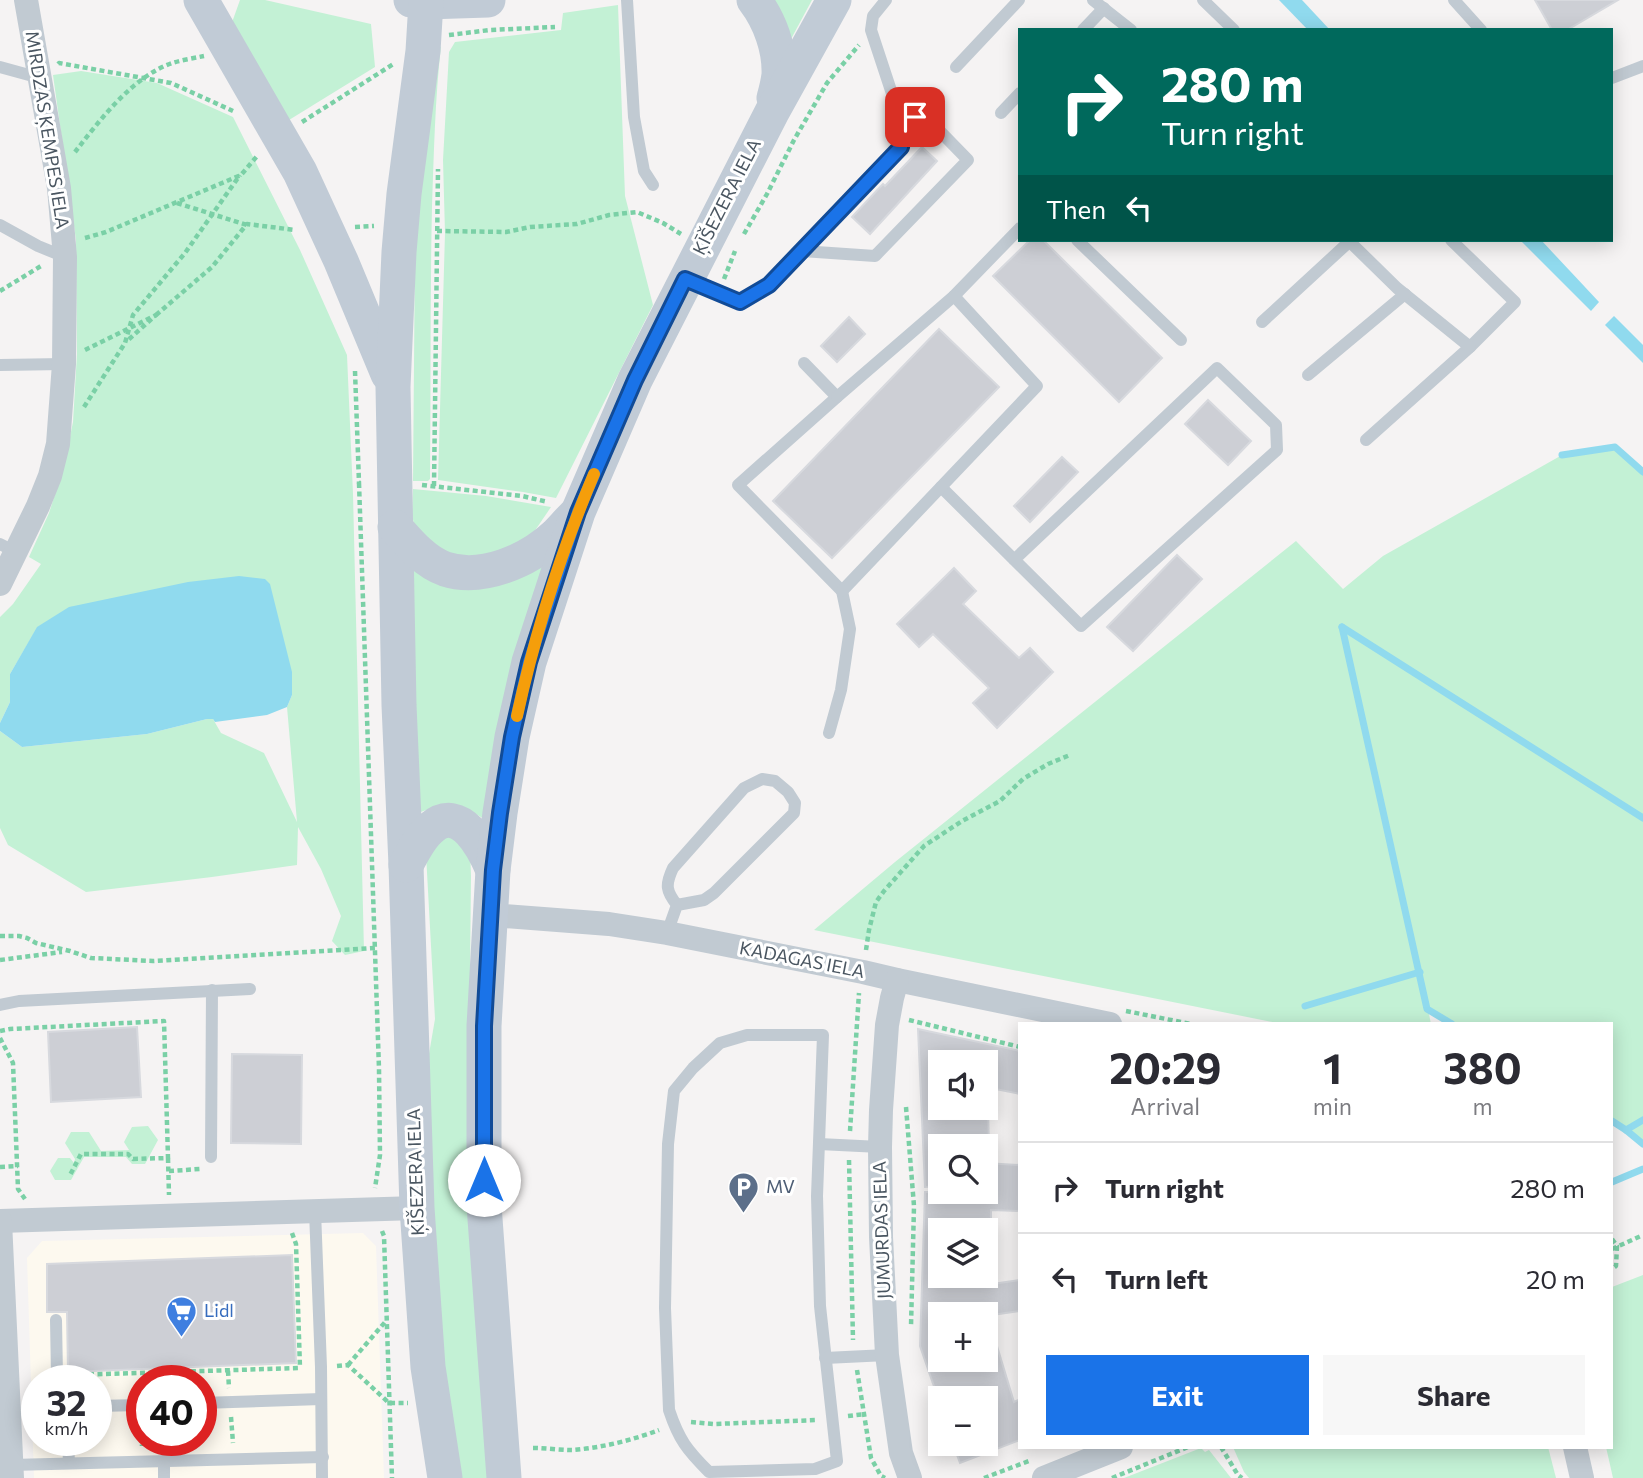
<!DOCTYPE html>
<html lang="en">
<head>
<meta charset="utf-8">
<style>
  :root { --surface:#fff; --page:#f7f7f7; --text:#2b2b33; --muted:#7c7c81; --line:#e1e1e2; --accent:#1a73e8 }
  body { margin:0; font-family:Commissioner,sans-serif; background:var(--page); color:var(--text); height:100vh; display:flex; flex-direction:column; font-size:26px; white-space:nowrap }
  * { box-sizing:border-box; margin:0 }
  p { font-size:23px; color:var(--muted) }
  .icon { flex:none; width:38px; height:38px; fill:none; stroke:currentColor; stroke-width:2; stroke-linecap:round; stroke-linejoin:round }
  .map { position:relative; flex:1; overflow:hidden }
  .sheet { position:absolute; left:1018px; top:1022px; width:595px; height:427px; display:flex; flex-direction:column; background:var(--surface); border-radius:0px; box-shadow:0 4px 18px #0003 }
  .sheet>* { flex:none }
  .hud { position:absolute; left:1018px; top:28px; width:595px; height:214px; border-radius:0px; box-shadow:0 4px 18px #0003; background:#00695c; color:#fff; overflow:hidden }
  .controls { position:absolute; left:928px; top:1050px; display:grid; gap:14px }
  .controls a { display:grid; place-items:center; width:70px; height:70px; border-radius:0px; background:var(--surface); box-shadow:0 4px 18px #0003; font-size:35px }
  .speed { position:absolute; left:21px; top:1365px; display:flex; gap:14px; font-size:35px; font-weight:700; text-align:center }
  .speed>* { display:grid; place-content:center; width:91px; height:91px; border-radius:50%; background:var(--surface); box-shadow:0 4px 18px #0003; line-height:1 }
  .speed small { font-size:18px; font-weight:400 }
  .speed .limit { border:10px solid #d22; background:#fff; color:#111 }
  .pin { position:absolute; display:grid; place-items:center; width:60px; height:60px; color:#fff; margin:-30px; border-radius:14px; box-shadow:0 4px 10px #0006 }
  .me { position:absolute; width:77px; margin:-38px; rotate:0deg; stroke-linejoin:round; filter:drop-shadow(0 0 5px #0008) }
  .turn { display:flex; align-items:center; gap:24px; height:147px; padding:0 28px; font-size:32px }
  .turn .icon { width:91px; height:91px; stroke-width:2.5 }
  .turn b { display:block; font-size:49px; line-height:60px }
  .then { display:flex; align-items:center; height:66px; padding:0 28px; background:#0003; gap:14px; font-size:26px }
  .eta { display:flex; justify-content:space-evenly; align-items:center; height:119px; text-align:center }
  .eta b { font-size:42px; font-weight:700; line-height:49px }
  .primary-button { display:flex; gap:14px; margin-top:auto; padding:14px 28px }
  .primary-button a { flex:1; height:80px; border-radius:0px; background:var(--accent); color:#fff; font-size:28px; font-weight:700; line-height:80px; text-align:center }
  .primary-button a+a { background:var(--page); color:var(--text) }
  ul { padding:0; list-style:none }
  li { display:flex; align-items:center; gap:21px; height:91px; padding:0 28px; border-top:2px solid var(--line) }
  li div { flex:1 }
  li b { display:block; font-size:26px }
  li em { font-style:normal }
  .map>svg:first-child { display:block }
</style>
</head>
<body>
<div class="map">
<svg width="1643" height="1478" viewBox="0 0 1643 1478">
  <rect width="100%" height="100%" fill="#f5f3f3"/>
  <path fill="#fdf9ef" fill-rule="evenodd" d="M 363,1233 L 376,1246 L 384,1478 L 34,1478 L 27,1258 L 42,1241 ZM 37,1381 L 96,1381 L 96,1440 L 37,1440 ZM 142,1381 L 201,1381 L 201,1440 L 142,1440 Z"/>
  <g fill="#c3f1d5">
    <polygon points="240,0 265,0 371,24 375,67 289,120 230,28"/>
    <polygon points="772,0 812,0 791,39"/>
    <polygon points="618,5 625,196 653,305 556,498 523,492 438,480 445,233 443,160 449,52 455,42 561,30 563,13"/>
    <path d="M 441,46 C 435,99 434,152 432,206 C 430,297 431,388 430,479 L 428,481 L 413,481 L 415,247 L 436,53 Z"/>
    <polygon points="81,71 157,83 233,117 300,250 347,355 353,494 364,951 345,955 332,941 341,916 321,869 298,827 297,865 212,877 86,892 8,845 0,828 0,731 22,747 147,734 207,719 213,719 221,733 264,753 297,822 287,707 292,695 37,628 10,674 10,702 0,723 0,617 13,604 41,564 29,557 49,513 64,466 73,422 77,354 76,240 53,75"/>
    <polygon points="1615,447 1643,472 1643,1144 1626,1130 1612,1121 1612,1024 1452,1024 1428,1009 1431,1024 1282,1024 814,930 895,862 1296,541 1343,589 1383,556 1562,455"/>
    <polygon points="413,489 486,496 551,507 534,532 516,549 450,560 414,525 412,514"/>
    <polygon points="546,563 484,819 476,814 429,809 418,813 409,568"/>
    <polygon points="443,833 470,849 471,876 470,973 490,1478 458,1478 448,1417 424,1083 435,1019 426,854"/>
    <polygon points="148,1126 158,1140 145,1164 132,1164 126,1157 84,1157 71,1180 55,1180 50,1171 58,1158 70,1158 74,1163 75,1159 65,1143 71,1132 89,1132 101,1151 129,1150 124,1142 132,1127"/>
    <polygon points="1643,1275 1643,1478 1613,1478 1606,1447 1612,1447 1612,1287"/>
    <polygon points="1233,1447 1548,1447 1556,1478 1249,1478 1244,1472"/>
    <polygon points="1201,1448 1205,1452 1209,1450 1231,1478 1124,1478"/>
  </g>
  <g fill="#90daee">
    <polygon points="1279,0 1302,0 1330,30 1308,30"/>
    <polygon points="1520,240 1541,240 1599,302 1591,311"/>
    <polygon points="1614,316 1643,345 1643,363 1605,325"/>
    <polygon points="239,576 265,579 270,584 292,672 292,695 287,707 267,715 215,722 213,719 207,719 147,734 22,747 0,731 0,723 10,702 10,674 37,627 69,607 188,582"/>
  </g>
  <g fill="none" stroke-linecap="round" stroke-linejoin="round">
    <g stroke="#90daee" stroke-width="7">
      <polyline points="1562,455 1615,447 1643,472"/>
      <polyline points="1342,627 1427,1009 1452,1024"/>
      <polyline points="1342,627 1643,818"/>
      <polyline points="1305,1006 1420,972"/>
      <polyline points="1612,1121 1626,1130 1643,1144"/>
      <polyline points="1626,1130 1643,1120"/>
      <polyline points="1612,1182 1643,1169"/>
    </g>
  </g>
  <g fill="#cdcfd5" stroke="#d7d9de" stroke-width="2">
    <polygon points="1535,0 1618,0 1567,30 1552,30"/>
    <polygon points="922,147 937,161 870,234 852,217 883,184 885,186"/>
    <polygon points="1030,240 1043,240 1162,358 1119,402 993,276"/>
    <polygon points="849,317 865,334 837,362 821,346"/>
    <polygon points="939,329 999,387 832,558 773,501"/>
    <polygon points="1208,400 1251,441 1228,465 1185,424"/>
    <polygon points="1062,457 1078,472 1030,522 1014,506"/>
    <polygon points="1177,555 1202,579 1133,651 1107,627"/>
    <polygon points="954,568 976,591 963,604 1019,658 1030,648 1053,672 997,728 973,703 989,688 933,634 919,647 897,624"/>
    <polygon points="137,1027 141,1097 51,1102 48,1032"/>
    <polygon points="918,1029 1020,1051 1020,1094 985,1087 985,1062 940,1062 940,1108 988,1108 989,1146 940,1146 940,1186 925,1187"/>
    <polygon points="232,1054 302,1055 301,1144 231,1143"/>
    <polygon points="985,1163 1020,1165 1020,1211 991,1210 991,1230 940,1230 940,1276 992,1276 992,1284 1020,1280 1020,1311 985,1316 985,1314 940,1314 940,1360 985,1360 985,1323 990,1323 1014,1402 1020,1399 1020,1440 960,1463 953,1444 985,1444 985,1398 938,1398 920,1346 925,1192 985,1192"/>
    <polygon points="292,1255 296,1363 68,1372 67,1312 47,1312 47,1264"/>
  </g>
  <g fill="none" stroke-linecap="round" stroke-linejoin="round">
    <g stroke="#7ad0a6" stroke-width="4.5" stroke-dasharray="5 3.5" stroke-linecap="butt">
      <polyline points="449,35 490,30 555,27"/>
      <polyline points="58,64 59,63 171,83 233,111"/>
      <polyline points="302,122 395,63"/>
      <path d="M 75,152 C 100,120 132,77 172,63 C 182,60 194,58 204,56"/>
      <polyline points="177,203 247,225"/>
      <polyline points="355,227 374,226"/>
      <polyline points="437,231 506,232 530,227 577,224 609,215 637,212 663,223 681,234"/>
      <polyline points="744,234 767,194 794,140 827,83 859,45"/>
      <polyline points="85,238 106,232 241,175 258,155"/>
      <polyline points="724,279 735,251"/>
      <polyline points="0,291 41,266"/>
      <polyline points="156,315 212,267 247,224 295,230"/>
      <polyline points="85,350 156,315 127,341"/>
      <polyline points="355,371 359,483 361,483"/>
      <polyline points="84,407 125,343 133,315 185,253 240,175"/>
      <polyline points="359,483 379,1069 380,1155 375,1188"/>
      <polyline points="422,485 522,496 548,502"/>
      <polyline points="434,486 438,169"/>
      <polyline points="0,936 19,936 27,938 36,943 70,951 91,958 153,961 375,948"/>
      <polyline points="866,950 869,930 876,902 884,891 924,846 962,821 1000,801 1023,779 1048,764 1070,755"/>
      <polyline points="0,960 62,952"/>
      <polyline points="1126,1011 1191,1024"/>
      <polyline points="909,1020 1020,1047"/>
      <polyline points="0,1031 10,1029 164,1021 168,1158 133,1159 128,1154 81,1154 69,1177"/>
      <polyline points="0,1038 13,1063 18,1189 25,1199"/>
      <polyline points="906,1107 914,1206 911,1326"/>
      <polyline points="850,1131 859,993"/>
      <polyline points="168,1158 169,1195"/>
      <polyline points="849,1160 853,1340"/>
      <polyline points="0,1167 18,1166"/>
      <polyline points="169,1171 200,1169"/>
      <polyline points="382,1231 384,1236 392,1478"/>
      <polyline points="292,1233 296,1244 300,1368"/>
      <polyline points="1612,1239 1617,1246 1616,1266 1612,1269"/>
      <polyline points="1612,1249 1643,1235"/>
      <polyline points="348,1365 386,1321"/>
      <polyline points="337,1366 348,1365 389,1403 408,1403"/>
      <polyline points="857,1370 871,1458 881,1476 885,1478"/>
      <polyline points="228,1371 229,1388"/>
      <polyline points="72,1375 300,1368"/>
      <polyline points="848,1416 865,1414"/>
      <polyline points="231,1417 233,1443"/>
      <polyline points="141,1419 142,1446"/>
      <polyline points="691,1422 714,1424 818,1420"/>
      <polyline points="1221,1447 1238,1475 1242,1478"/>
      <path d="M 533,1448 C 546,1448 560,1450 572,1450 C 601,1448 633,1440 659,1430"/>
      <polyline points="984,1478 1029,1461"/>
      <polyline points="1112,1478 1188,1447"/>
    </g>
    <g stroke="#c1cad2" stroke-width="12">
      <polyline points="627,0 634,117 644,171 653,185"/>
      <polyline points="1093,0 1131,30"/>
      <polyline points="1203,0 1234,30"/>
      <polyline points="1454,0 1481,30"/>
      <polyline points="1083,30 1104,8"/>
      <polyline points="0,67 40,78"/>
      <polyline points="956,67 1019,0"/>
      <polyline points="1612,78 1643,66"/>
      <polyline points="1001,113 1020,93"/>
      <polyline points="0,225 38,246 65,257"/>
      <polyline points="1077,240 1181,340"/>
      <polyline points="1348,240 1397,288 1470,347 1515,302 1451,240"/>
      <polyline points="802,251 875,256 968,160 930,121 900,113"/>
      <polyline points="690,280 740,302 769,285 901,147 904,130 871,30 873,16 886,0"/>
      <polyline points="1262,322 1350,241"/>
      <polyline points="804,363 837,397 738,485 842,591 850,629 841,690 829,733"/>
      <polyline points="0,365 64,364"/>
      <polyline points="1308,375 1405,294"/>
      <polyline points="837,397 954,296 1020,228"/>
      <polyline points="1366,440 1470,347"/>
      <polyline points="941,487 1081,626 1277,450 1276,425 1217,368 1014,560"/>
      <polyline points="0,544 16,552"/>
      <polyline points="842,591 1037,386 954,296"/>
      <path d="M 667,933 L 677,905 L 704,900 L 714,893 L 794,813 L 795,803 L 788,792 L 775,781 L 762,779 L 744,788 L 673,868 C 665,885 666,891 677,905"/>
      <polyline points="0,1005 19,1001 250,989"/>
      <path d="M 747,1035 L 823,1035 L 817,1196 L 820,1306 L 837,1461 L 815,1469 L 709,1472 C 687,1450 679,1440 669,1410 L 665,1308 L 668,1144 L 674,1091 L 693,1068 L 720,1043 Z"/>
      <polyline points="819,1144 880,1147"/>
      <polyline points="211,1157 212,990"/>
      <polyline points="315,1211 321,1367 322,1478"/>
      <polyline points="56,1320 57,1376 58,1381"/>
      <polyline points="825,1358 887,1355"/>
      <polyline points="201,1403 321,1399"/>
      <polyline points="96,1406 142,1405"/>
      <polyline points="68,1440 69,1463"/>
      <polyline points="11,1465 323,1457"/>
      <polyline points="164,1478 164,1461"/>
    </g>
    <g stroke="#c1cad2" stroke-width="24">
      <polyline points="0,584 38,506 50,476 58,444 64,364 65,257 59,188 26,0"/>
      <polyline points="491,915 609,924 667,933 863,972 897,980 1110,1024"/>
      <polyline points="897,980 892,998 887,1025 881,1110 880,1147 881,1237 887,1355 901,1453 910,1478"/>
      <polyline points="0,1221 417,1208"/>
      <polyline points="0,1221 12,1478"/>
      <polyline points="1575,1447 1582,1478"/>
      <polyline points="1044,1478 1121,1447"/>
    </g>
    <g stroke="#c1cbd6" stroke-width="35">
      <polyline points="201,0 300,172 341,261 388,374"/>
      <polyline points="411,0 426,2 488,0"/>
      <path d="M 754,0 C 770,21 780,49 779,75 C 778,83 776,91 774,98"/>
      <polyline points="426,2 423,51 404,194 399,252 393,387 399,705 406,865 417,1208 428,1367 445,1478"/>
      <path d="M 395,527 C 409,543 425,562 445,569 C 482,581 528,561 556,535 C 562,529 568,522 575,515"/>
      <path d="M 406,865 C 413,852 420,837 431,828 C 461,802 484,849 493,870"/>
      <polyline points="504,1478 484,1205 484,1026 493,870 500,813 512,737 529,662 578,512 635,380 772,112 834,0"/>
    </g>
  </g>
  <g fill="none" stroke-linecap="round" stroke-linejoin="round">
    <defs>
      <polyline id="route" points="484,1180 484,1026 493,870 500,813 512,737 529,662 578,512 635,380 685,279 740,302 769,285 901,147 904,130 900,113 915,117"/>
    </defs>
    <use href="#route" stroke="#114b97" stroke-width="18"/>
    <use href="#route" stroke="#1a73e8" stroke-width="12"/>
    <path stroke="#f59e0b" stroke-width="12" d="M 517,716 C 535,633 561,552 594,474"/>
  </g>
  <defs>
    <symbol id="parking-pin" viewBox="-11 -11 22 30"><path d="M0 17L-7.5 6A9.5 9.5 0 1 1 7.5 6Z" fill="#5c6f8a" stroke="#fff"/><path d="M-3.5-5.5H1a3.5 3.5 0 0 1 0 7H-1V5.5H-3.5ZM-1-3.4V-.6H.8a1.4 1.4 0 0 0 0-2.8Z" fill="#fff"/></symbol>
    <symbol id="supermarket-pin" viewBox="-11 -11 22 30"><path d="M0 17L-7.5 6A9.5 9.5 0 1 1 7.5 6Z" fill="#3f7fe0" stroke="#fff"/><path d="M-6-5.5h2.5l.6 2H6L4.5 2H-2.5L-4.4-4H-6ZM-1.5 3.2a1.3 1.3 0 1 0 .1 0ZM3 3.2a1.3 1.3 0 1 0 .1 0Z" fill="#fff"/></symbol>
  </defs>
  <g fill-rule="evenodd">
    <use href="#parking-pin" x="726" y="1170" width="35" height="47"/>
    <use href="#supermarket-pin" x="164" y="1294" width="35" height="47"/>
  </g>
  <g text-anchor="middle" stroke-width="6" stroke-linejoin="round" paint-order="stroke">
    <g font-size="18" fill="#4a5661" stroke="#fff">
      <text transform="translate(47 130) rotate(81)" y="6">MIRDZAS ĶEMPES IELA</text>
      <text transform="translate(727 197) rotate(-63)" y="6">ĶĪŠEZERA IELA</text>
      <text transform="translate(802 960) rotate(11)" y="6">KADAGAS IELA</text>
      <text transform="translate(416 1172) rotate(-92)" y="6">ĶĪŠEZERA IELA</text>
      <text transform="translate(882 1230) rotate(-92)" y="6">JUMURDAS IELA</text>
    </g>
    <g font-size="18" fill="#4e5e75" stroke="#fff" text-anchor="start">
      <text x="766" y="1193">MV</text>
    </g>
    <g font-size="18" fill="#366cbe" stroke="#fff" text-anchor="start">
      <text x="204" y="1317">Lidl</text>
    </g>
  </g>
</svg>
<div class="controls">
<a><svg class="icon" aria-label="sound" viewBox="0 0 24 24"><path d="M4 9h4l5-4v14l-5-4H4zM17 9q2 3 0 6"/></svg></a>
<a><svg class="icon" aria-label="search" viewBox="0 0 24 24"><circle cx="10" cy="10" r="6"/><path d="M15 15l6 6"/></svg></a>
<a><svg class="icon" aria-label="layers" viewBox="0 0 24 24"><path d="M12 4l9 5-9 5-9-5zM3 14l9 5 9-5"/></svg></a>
<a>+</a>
<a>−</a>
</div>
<div class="speed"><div>32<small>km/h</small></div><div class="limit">40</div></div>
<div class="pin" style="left:915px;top:117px;background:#d93025"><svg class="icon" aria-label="arrive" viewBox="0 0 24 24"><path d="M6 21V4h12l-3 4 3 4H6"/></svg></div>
<svg class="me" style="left:484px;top:1180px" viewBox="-20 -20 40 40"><circle r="19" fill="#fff"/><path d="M0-13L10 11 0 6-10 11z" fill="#1a73e8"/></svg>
<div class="hud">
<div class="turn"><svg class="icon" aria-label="right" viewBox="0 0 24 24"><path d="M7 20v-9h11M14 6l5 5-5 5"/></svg><div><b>280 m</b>Turn right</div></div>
<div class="then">Then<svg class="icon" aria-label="left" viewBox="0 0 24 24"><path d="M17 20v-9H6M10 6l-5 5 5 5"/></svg></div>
</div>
<section class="sheet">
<div class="eta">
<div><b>20:29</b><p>Arrival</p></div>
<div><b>1</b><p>min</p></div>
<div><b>380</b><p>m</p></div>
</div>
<ul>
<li><svg class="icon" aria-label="right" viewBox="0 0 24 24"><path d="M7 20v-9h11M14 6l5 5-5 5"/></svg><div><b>Turn right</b></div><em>280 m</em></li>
<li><svg class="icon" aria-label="left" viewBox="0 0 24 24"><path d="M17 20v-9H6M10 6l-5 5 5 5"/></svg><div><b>Turn left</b></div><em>20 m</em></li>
</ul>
<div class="primary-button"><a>Exit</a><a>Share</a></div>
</section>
</div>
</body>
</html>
